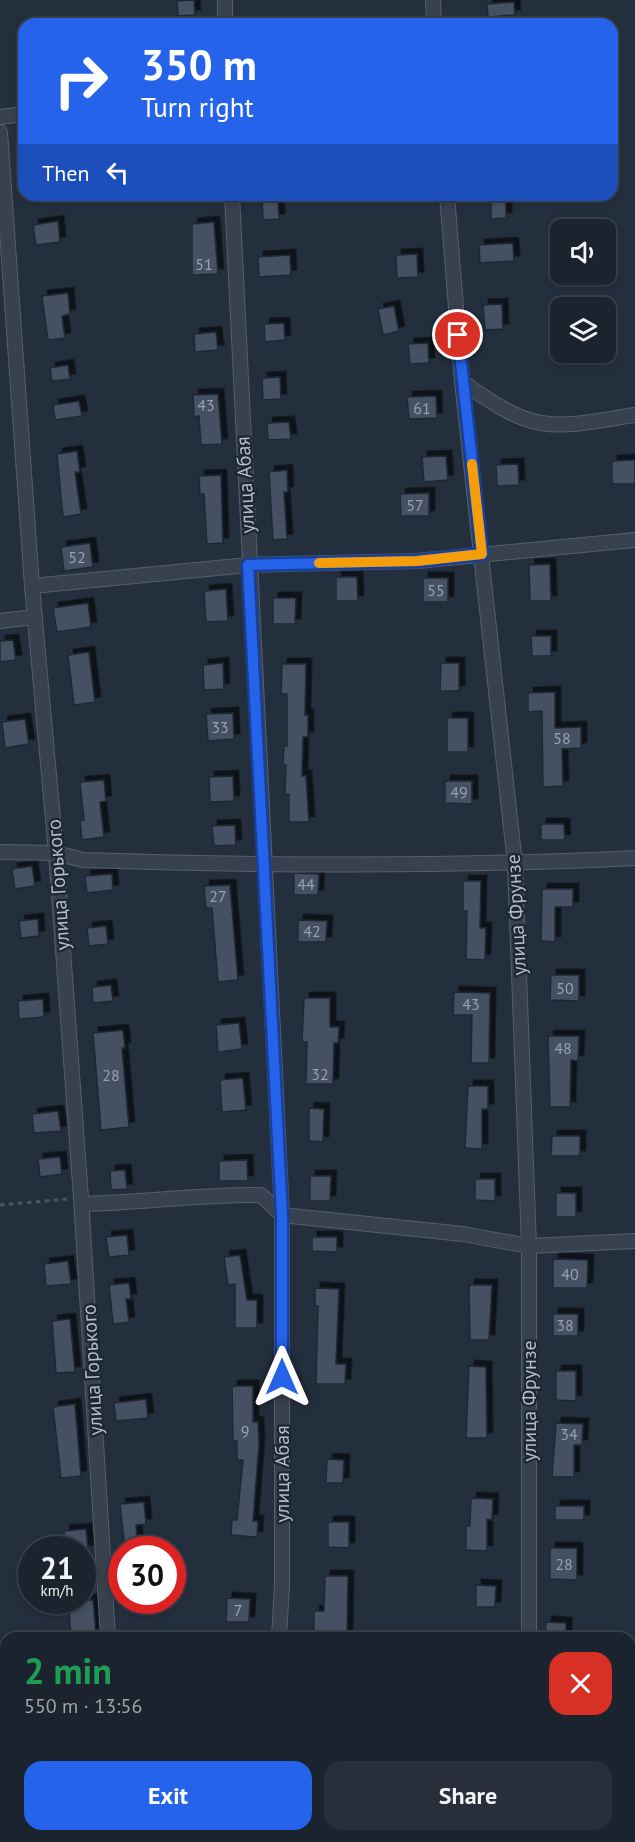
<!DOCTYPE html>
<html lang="en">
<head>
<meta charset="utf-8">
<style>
  :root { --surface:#1b232e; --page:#282f3a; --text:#f1f3f6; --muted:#a0a4aa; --line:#39404a; --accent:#2563eb }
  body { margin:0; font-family:"PT Sans",sans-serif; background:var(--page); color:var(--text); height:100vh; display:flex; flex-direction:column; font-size:22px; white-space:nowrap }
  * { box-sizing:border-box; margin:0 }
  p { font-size:20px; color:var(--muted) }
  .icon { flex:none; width:33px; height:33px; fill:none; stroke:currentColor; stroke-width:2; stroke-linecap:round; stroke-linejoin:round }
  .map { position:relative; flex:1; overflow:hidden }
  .side { position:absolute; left:0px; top:1632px; width:636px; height:210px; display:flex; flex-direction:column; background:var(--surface); border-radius:18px 18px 0 0; box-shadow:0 3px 9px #0003,0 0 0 2px var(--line) }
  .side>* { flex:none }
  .guide { position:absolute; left:18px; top:18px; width:600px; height:183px; border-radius:18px; box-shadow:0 3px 9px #0003,0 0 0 2px var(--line); background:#2563eb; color:#fff; overflow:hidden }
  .tools { position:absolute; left:550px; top:219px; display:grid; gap:12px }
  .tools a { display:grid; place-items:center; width:66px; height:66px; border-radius:12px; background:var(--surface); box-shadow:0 3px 9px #0003,0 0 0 2px var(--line); font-size:30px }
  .speed { position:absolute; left:18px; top:1536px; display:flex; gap:12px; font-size:30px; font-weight:700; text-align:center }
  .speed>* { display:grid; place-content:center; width:78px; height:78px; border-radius:50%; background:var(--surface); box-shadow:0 3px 9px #0003,0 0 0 2px var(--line); line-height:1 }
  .speed small { font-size:15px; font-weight:400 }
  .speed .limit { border:9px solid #d22; background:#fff; color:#111 }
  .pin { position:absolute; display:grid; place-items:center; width:51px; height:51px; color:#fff; margin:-26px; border:3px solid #fff; border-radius:50%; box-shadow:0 2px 6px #0007 }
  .me { position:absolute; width:66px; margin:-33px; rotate:0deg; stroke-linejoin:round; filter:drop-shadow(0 0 4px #0008) }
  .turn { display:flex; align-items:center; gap:21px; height:126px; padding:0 24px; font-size:27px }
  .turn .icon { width:78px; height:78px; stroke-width:2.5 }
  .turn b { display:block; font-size:42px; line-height:51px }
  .then { display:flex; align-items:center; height:57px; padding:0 24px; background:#0003; gap:12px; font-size:22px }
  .round { display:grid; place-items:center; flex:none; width:63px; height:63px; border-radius:18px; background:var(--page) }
  .head { display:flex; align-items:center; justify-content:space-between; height:102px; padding:0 24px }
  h1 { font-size:36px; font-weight:700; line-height:45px; color:#1e9e55 }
  .action { display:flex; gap:12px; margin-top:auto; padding:12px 24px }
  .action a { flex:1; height:69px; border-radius:18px; background:var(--accent); color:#fff; font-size:24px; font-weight:700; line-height:69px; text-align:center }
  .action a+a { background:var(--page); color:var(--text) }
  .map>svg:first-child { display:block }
</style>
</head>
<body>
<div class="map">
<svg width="635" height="1842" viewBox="0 0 635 1842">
  <defs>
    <filter id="shadow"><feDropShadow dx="5.5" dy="-5.5" stdDeviation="0" flood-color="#0009"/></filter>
  </defs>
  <rect width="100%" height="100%" fill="#242f3e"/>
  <g fill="#455162" stroke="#1f2835" stroke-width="1.5" filter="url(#shadow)">
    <polygon points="194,0 195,15 178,16 177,1"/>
    <polygon points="514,2 515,15 488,17 487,4"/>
    <polygon points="262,195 278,195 279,219 263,220"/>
    <polygon points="506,198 506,218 491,219 491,199"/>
    <polygon points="58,221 60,242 36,245 33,225"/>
    <polygon points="214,222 218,274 192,275 192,224"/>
    <polygon points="513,243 514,261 480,263 479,245"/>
    <polygon points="417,254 418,277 397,278 396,255"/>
    <polygon points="290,255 291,275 259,277 258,257"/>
    <polygon points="68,293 70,314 62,316 65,338 48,340 42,296"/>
    <polygon points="502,304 503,329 485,330 483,305"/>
    <polygon points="394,306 399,331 383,335 378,309"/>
    <polygon points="284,323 285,340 265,342 264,324"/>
    <polygon points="216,332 218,350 195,352 194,334"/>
    <polygon points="428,343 429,363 410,364 408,344"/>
    <polygon points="68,365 70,379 52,381 50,368"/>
    <polygon points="280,377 281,399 263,400 262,378"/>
    <polygon points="218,394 222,444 201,445 199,416 194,417 193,395"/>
    <polygon points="436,396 437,418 409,419 407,397"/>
    <polygon points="79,401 82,416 55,420 53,405"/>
    <polygon points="289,422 291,439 268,440 267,423"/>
    <polygon points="77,451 80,472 75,472 81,514 63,517 57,454"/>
    <polygon points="446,456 448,480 424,482 422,457"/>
    <polygon points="635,460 635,484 612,484 612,461"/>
    <polygon points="518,464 519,485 497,486 496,465"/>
    <polygon points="287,470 288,492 284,492 287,539 273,540 269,472"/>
    <polygon points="221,475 223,543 207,544 204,494 200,494 199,476"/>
    <polygon points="429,493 429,516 401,516 400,494"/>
    <polygon points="90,543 93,567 64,571 61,547"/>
    <polygon points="550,564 551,601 530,601 529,565"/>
    <polygon points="336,577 357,577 358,601 336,601"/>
    <rect x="423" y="578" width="25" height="24"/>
    <polygon points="226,589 228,621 206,622 204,591"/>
    <polygon points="273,598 296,598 295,624 273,624"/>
    <polygon points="88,603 91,627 57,632 53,608"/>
    <polygon points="531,636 551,636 551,656 532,656"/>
    <polygon points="13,640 16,660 0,662 0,641"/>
    <polygon points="89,652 95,702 74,705 68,655"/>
    <polygon points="223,663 224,689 204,690 203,665"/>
    <polygon points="441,663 459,663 459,691 440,691"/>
    <polygon points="282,664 306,664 305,715 308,715 308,737 303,737 302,776 306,776 309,822 289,822 289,794 285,794 286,765 283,765 284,746 287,746 287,694 281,694"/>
    <polygon points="555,692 555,728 581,727 581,748 562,749 563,786 543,787 542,711 528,712 528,693"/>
    <polygon points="233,713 234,739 208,741 206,714"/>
    <rect x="447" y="718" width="21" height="34"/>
    <polygon points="25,719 29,744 5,748 2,722"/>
    <polygon points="233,776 234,801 210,802 209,777"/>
    <polygon points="104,780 106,801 100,802 104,837 82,840 80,821 84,820 80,782"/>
    <polygon points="445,781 472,781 472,804 445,803"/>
    <polygon points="541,824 564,824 565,840 541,840"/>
    <polygon points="235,825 236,845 214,846 212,826"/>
    <polygon points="32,866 35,886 15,889 12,869"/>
    <polygon points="294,873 319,874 318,895 294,895"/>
    <polygon points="112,874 113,890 87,893 85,876"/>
    <polygon points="463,881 481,881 480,928 486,928 485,960 466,959 467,911 463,911"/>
    <polygon points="230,885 238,980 218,982 212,908 206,908 204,886"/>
    <polygon points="542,889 573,889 573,907 555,907 555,942 541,941"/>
    <polygon points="38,919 39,936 21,938 19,921"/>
    <polygon points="298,920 327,921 326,942 298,942"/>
    <polygon points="106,926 108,944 89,946 87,928"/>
    <polygon points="551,975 579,975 579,1001 550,1000"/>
    <polygon points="111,985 113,1001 93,1003 92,987"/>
    <polygon points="454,992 490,993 489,1063 471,1063 472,1015 453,1015"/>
    <polygon points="304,998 330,998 330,1027 339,1027 338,1043 334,1043 333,1084 306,1084 307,1042 302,1042"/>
    <polygon points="43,999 44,1017 19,1019 18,1001"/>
    <polygon points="239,1023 242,1049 218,1052 216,1025"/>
    <polygon points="123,1030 125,1048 122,1048 129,1127 101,1130 93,1033"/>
    <polygon points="548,1036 579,1036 578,1061 571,1060 570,1107 550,1107"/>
    <polygon points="243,1078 246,1110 222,1112 220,1080"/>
    <polygon points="468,1086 488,1086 488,1109 482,1109 482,1149 465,1148"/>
    <polygon points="309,1108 324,1109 323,1142 309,1141"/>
    <polygon points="58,1111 61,1131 34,1133 32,1114"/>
    <polygon points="552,1136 580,1136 580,1156 551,1156"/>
    <polygon points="60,1157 62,1174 40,1177 38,1159"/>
    <polygon points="247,1160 248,1181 219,1181 219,1161"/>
    <polygon points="125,1170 127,1189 111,1190 110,1171"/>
    <polygon points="310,1176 331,1176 330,1201 310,1201"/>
    <polygon points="475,1179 495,1179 495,1201 475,1200"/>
    <rect x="556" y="1193" width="20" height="24"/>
    <polygon points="127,1235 129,1255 109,1257 106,1237"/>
    <polygon points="312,1237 337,1237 337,1252 312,1251"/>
    <polygon points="240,1255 247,1300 257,1300 257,1328 235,1328 235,1284 228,1285 224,1257"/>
    <polygon points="553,1259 588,1260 587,1288 553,1288"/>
    <polygon points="68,1261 71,1284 46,1286 44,1264"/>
    <polygon points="129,1283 131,1299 126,1299 129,1322 113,1324 109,1285"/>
    <polygon points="469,1285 492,1285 489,1340 470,1340"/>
    <polygon points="315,1288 339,1289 336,1364 346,1364 345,1384 316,1384 318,1306 315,1306"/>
    <rect x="553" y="1314" width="25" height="22"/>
    <polygon points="70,1319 75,1372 56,1373 52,1321"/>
    <polygon points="469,1366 486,1367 487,1438 466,1438"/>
    <polygon points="556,1371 576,1371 576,1401 556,1400"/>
    <polygon points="232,1386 253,1386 253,1422 258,1422 259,1444 253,1521 258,1521 257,1537 231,1535 232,1520 237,1520 243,1460 237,1460 237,1441 233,1440"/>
    <polygon points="146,1399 148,1418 116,1421 114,1403"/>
    <polygon points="75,1404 81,1476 61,1478 53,1407"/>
    <polygon points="556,1423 583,1424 582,1445 574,1445 574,1477 552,1477"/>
    <polygon points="327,1459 344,1460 343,1483 326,1483"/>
    <polygon points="471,1498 493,1499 492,1520 487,1519 487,1551 466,1550 466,1526 470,1526"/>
    <polygon points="144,1502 146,1524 136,1525 138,1550 125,1550 120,1504"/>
    <rect x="555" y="1506" width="29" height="14"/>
    <polygon points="328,1522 349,1522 349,1548 328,1547"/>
    <polygon points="86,1529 88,1550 66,1550 64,1531"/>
    <polygon points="550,1548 577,1548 577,1580 550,1579"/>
    <polygon points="325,1576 348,1576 347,1638 314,1638 314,1611 324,1611"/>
    <polygon points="476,1585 496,1586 495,1607 476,1607"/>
    <polygon points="227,1598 250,1599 249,1622 226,1622"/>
    <polygon points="68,1600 93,1600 96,1634 71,1636"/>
    <polygon points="546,1622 566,1623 566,1638 545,1638"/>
  </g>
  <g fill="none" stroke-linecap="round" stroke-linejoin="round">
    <defs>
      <g id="street">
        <polyline points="225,0 225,24"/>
        <polyline points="433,0 434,24"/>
        <polyline points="0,117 24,114"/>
        <polyline points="0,132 32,586 56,853 81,1198 108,1638"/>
        <polyline points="232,195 282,1215 282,1585 279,1638"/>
        <polyline points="447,195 462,382 515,864 529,1246 529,1638"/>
        <path d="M 462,382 C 486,398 512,418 541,423 C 571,428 605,419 635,415"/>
        <polyline points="32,586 248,565 417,561 635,540"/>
        <polyline points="0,621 34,617"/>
        <path d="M 0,852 L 56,853 L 83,860 C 267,866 451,867 635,858"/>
        <path d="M 82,1204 C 141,1203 201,1194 261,1195 L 282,1215 L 463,1234 L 529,1246 L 635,1241"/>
        <polyline points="0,1800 6,1803"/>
        <polyline points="78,1836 91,1842"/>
        <polyline points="117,1836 117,1842"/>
        <polyline points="265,1842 266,1836"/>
        <polyline points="527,1842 527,1836"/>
      </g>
    </defs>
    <use href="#street" stroke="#565f6c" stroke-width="16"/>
    <polyline stroke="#44595c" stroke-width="3" stroke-dasharray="4.5 4.5" stroke-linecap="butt" points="0,1205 67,1199"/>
    <use href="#street" stroke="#38414e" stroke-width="14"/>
  </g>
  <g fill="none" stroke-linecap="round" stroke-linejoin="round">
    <defs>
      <polyline id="route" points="282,1377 282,1215 248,565 417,561 482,554 458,335"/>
    </defs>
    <use href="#route" stroke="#184099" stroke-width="15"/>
    <use href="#route" stroke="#2563eb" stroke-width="10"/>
    <polyline stroke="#f59e0b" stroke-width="10" points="319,563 417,561 482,554 472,464"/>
  </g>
  <g text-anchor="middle" stroke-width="4.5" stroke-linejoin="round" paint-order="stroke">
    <g font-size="16" fill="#98a1af">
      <text x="204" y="270">51</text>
      <text x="206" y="411">43</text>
      <text x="422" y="414">61</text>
      <text x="415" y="511">57</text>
      <text x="77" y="563">52</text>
      <text x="436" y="596">55</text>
      <text x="220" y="733">33</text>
      <text x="562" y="744">58</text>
      <text x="459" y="798">49</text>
      <text x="306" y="890">44</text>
      <text x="218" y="902">27</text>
      <text x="312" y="937">42</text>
      <text x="565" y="994">50</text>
      <text x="471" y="1010">43</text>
      <text x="563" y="1054">48</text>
      <text x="320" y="1080">32</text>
      <text x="111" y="1081">28</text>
      <text x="570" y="1280">40</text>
      <text x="565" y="1331">38</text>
      <text x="245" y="1437">9</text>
      <text x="569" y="1440">34</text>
      <text x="564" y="1570">28</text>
      <text x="238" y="1616">7</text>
    </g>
    <g font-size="20" fill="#b4bcc9" stroke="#1d2633">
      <text transform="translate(245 485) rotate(-93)" y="7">улица Абая</text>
      <text transform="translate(58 885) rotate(-94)" y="7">улица Горького</text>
      <text transform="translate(516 915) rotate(-93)" y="7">улица Фрунзе</text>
      <text transform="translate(92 1370) rotate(-93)" y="7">улица Горького</text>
      <text transform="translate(529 1401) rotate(-90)" y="7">улица Фрунзе</text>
      <text transform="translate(282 1474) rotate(-90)" y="7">улица Абая</text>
    </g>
  </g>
</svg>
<div class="tools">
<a><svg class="icon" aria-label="sound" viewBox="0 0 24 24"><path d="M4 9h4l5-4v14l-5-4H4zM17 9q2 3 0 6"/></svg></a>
<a><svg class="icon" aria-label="layers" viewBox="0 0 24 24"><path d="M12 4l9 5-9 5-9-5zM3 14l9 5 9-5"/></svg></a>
</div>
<div class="speed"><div>21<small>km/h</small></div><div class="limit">30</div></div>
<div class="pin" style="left:458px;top:335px;background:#d93025"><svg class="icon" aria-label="arrive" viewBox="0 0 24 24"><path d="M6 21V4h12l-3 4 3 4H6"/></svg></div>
<svg class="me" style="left:282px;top:1377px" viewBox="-20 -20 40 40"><path d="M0-17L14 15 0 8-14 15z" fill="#2563eb" stroke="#fff" stroke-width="4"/></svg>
<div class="guide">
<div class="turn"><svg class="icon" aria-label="right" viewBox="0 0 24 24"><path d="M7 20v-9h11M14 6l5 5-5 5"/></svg><div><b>350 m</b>Turn right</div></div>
<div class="then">Then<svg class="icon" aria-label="left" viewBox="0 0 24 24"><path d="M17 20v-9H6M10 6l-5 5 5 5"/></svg></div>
</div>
<section class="side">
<div class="head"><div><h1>2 min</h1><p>550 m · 13:56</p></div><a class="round" style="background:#d93025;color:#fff"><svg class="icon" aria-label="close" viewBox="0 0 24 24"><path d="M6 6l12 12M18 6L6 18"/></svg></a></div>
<div class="action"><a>Exit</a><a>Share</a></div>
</section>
</div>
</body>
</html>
